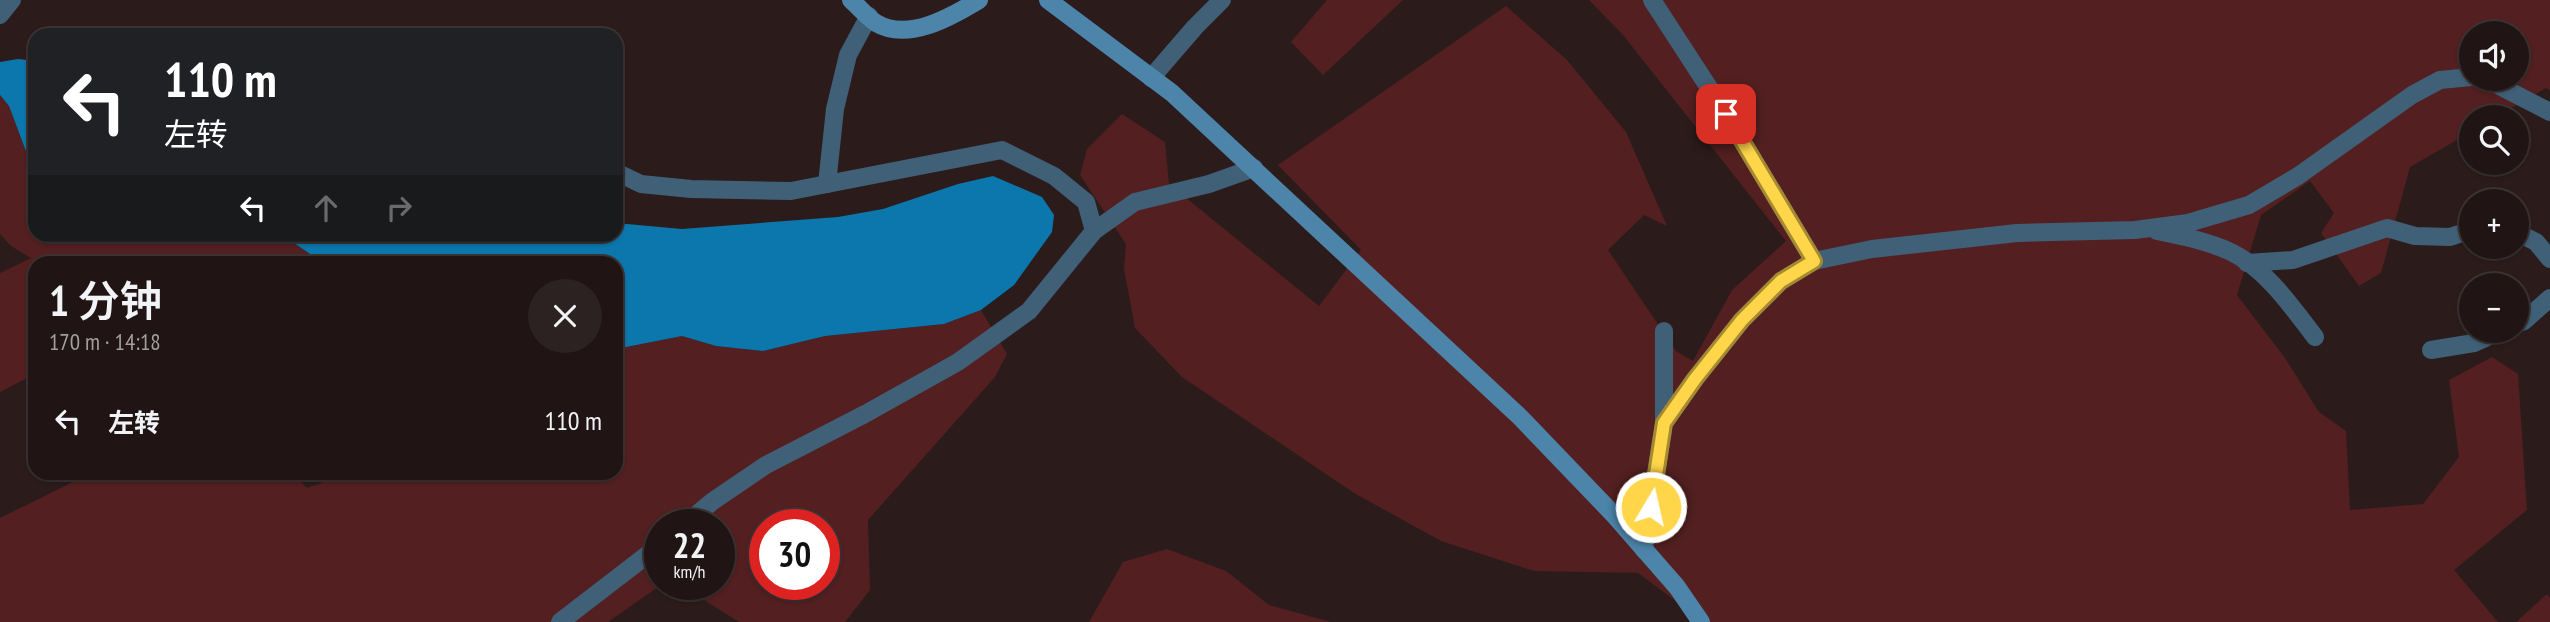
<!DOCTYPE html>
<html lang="zh">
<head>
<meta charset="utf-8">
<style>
  :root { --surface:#201514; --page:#2d2222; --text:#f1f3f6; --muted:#a29fa0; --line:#3d3434 }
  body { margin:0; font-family:"PT Sans Narrow","Noto Sans SC",sans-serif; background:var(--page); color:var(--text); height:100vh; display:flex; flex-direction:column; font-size:26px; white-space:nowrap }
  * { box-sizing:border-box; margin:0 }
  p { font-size:23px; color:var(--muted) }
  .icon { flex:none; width:38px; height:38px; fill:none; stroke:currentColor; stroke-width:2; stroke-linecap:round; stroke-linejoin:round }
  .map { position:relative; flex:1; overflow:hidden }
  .panel { position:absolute; left:28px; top:256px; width:595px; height:224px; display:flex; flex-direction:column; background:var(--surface); border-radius:21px; box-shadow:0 2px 5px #0004,0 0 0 2px var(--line) }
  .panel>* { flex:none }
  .top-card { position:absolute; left:28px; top:28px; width:595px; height:214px; border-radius:21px; box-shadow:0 2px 5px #0004,0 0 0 2px var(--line); background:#202124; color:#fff; overflow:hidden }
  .controls { position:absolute; left:2459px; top:21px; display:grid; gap:14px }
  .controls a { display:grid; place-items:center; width:70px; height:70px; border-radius:50%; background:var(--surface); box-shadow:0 2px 5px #0004,0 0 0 2px var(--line); font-size:35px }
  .speed { position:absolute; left:644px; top:509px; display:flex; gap:14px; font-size:35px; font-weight:700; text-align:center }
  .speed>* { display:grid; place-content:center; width:91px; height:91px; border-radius:50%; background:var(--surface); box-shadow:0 2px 5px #0004,0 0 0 2px var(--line); line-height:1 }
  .speed small { font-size:18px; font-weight:400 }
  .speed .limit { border:10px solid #d22; background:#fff; color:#111 }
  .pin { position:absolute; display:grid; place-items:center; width:60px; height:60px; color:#fff; margin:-30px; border-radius:14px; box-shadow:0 4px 10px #0006 }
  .me { position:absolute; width:77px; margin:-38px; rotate:9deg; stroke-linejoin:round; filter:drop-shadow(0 0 5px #0008) }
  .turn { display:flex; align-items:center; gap:24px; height:147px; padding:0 21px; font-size:32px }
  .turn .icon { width:91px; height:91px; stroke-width:2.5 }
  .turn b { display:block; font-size:49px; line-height:60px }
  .lanes { display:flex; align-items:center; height:66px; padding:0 21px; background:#0003; justify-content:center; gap:35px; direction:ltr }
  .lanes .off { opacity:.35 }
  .round { display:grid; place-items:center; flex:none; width:74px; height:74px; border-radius:37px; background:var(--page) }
  .head { display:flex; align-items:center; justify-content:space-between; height:119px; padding:0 21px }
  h1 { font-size:42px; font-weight:600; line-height:52px }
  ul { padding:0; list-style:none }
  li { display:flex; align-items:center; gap:21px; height:91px; padding:0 21px }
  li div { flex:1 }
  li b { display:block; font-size:26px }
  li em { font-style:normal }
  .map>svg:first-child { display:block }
</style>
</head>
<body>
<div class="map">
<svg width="2550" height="622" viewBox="0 0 2550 622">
  <rect width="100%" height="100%" fill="#2b1c1b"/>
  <g fill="#531f20" fill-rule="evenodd">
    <polygon points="1327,0 1403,0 1323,75 1291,42"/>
    <path d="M 1589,0 L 2550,0 L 2550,90 L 2546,88 L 2496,117 L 2471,117 L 2471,132 L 2410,167 L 2381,273 L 2359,286 L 2321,233 L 2334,213 L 2310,181 L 2261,215 L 2237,295 L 2285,358 L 2319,412 L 2346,431 L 2350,510 L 2423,504 L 2459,457 L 2449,380 L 2492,357 L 2518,374 L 2527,510 L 2454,570 L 2498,622 L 1704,622 L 1638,573 L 1534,571 L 1441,541 L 1354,493 L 1182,377 L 1135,328 L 1124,269 L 1126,244 L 1080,175 L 1087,149 L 1122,114 L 1165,142 L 1169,184 L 1319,306 L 1361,250 L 1278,165 L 1506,6 L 1567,60 L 1626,132 L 1667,226 L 1644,215 L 1608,250 L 1676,351 L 1693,361 L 1732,290 L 1786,241 L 1623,35 ZM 2471,33 L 2516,33 L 2516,79 L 2471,79 Z"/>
    <polygon points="0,95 9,106 30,162 35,168 35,234 282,235 322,262 35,262 35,374 0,392 0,273 31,258 11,246 0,234"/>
    <path d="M 981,310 L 1007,354 L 995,377 L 868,520 L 870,590 L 845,622 L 739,622 L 680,585 L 719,584 L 719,525 L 660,525 L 661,585 L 608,622 L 0,622 L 0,518 L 91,473 L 292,473 L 307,488 L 349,473 L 616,472 L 616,349 L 682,336 L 716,346 L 763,351 L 825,336 L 944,324 ZM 765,525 L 824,525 L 824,584 L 765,584 Z"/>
    <polygon points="1167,549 1226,571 1269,605 1331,622 1089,622 1123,562"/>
    <polygon points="2547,594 2550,598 2550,622 2516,622"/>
  </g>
  <g fill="#0b77ad">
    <polygon points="18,59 35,61 35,168 30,162 9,106 0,95 0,62"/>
    <polygon points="993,176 1042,197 1054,215 1052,232 1014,285 981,310 944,324 825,336 763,351 716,346 682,336 616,349 616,262 322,262 282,235 616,234 616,223 682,229 838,217 883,209 958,184"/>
  </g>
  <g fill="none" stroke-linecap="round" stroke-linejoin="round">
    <g stroke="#3f6077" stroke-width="18">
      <polyline points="1652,0 1726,114 1814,261"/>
      <polyline points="0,15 12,0"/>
      <polyline points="1151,78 1195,27 1222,0"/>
      <polyline points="2486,79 2550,112"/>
      <polyline points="616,172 641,184 691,189 791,191 1002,150 1054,176 1086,202 1094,231"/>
      <polyline points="827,184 835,109 848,55 869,16"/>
      <path d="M 2157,231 C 2181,236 2208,241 2231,252 C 2266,269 2292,307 2315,337"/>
      <polyline points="2516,232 2536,242 2550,259"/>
      <polyline points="2247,263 2293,260 2387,228 2415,236 2450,237 2471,230"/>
      <polyline points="2516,324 2524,321 2550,298"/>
      <polyline points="1664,331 1664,423"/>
      <polyline points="2431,350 2474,343 2501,331"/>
      <polyline points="684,525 713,501 766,465 865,414 958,362 1029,311 1094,231 1135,202 1209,184 1254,168"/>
      <polyline points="1644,550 1664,423 1695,379 1742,320 1781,281 1814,261 1872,249 2017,233 2135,230 2188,223 2249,205 2298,176 2412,95 2440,80 2471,77"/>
      <polyline points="560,622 660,545"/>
    </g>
    <g stroke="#4d84a9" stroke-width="18">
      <path d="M 851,0 C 859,7 867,17 876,23 C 908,42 951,17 979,0"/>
      <polyline points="1048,0 1172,93 1521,418 1615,516 1677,587 1701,622"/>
    </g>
  </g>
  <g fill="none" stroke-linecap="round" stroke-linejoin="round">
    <defs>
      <polyline id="route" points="1651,507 1664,423 1695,379 1742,320 1781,281 1814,261 1726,114"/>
    </defs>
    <use href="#route" stroke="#a68a30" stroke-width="18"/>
    <use href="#route" stroke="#ffd54a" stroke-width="12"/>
  </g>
</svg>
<div class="controls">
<a><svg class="icon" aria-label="sound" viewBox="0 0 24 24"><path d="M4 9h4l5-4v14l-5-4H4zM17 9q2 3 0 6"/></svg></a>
<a><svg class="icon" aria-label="search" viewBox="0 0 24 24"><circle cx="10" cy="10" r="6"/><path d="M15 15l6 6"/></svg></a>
<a>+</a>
<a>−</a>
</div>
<div class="speed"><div>22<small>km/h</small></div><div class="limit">30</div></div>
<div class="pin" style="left:1726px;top:114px;background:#d93025"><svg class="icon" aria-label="arrive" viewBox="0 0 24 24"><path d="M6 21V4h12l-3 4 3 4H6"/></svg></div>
<svg class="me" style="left:1651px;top:507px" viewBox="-20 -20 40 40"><circle r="17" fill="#ffd54a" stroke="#fff" stroke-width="3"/><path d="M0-11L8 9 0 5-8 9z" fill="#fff"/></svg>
<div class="top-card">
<div class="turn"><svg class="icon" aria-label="left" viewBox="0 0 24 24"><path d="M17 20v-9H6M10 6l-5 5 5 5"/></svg><div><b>110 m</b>左转</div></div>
<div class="lanes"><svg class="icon" aria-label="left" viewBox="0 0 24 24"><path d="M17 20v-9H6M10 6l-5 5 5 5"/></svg><svg class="icon off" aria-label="ahead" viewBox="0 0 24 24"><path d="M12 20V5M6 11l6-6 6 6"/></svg><svg class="icon off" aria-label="right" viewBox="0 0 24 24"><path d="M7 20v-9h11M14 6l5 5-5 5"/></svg></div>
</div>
<section class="panel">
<div class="head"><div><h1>1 分钟</h1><p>170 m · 14:18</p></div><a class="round"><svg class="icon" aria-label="close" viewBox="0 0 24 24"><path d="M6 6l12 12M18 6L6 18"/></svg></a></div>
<ul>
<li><svg class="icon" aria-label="left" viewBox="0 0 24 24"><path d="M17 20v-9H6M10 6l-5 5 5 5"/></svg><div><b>左转</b></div><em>110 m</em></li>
</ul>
</section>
</div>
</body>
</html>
